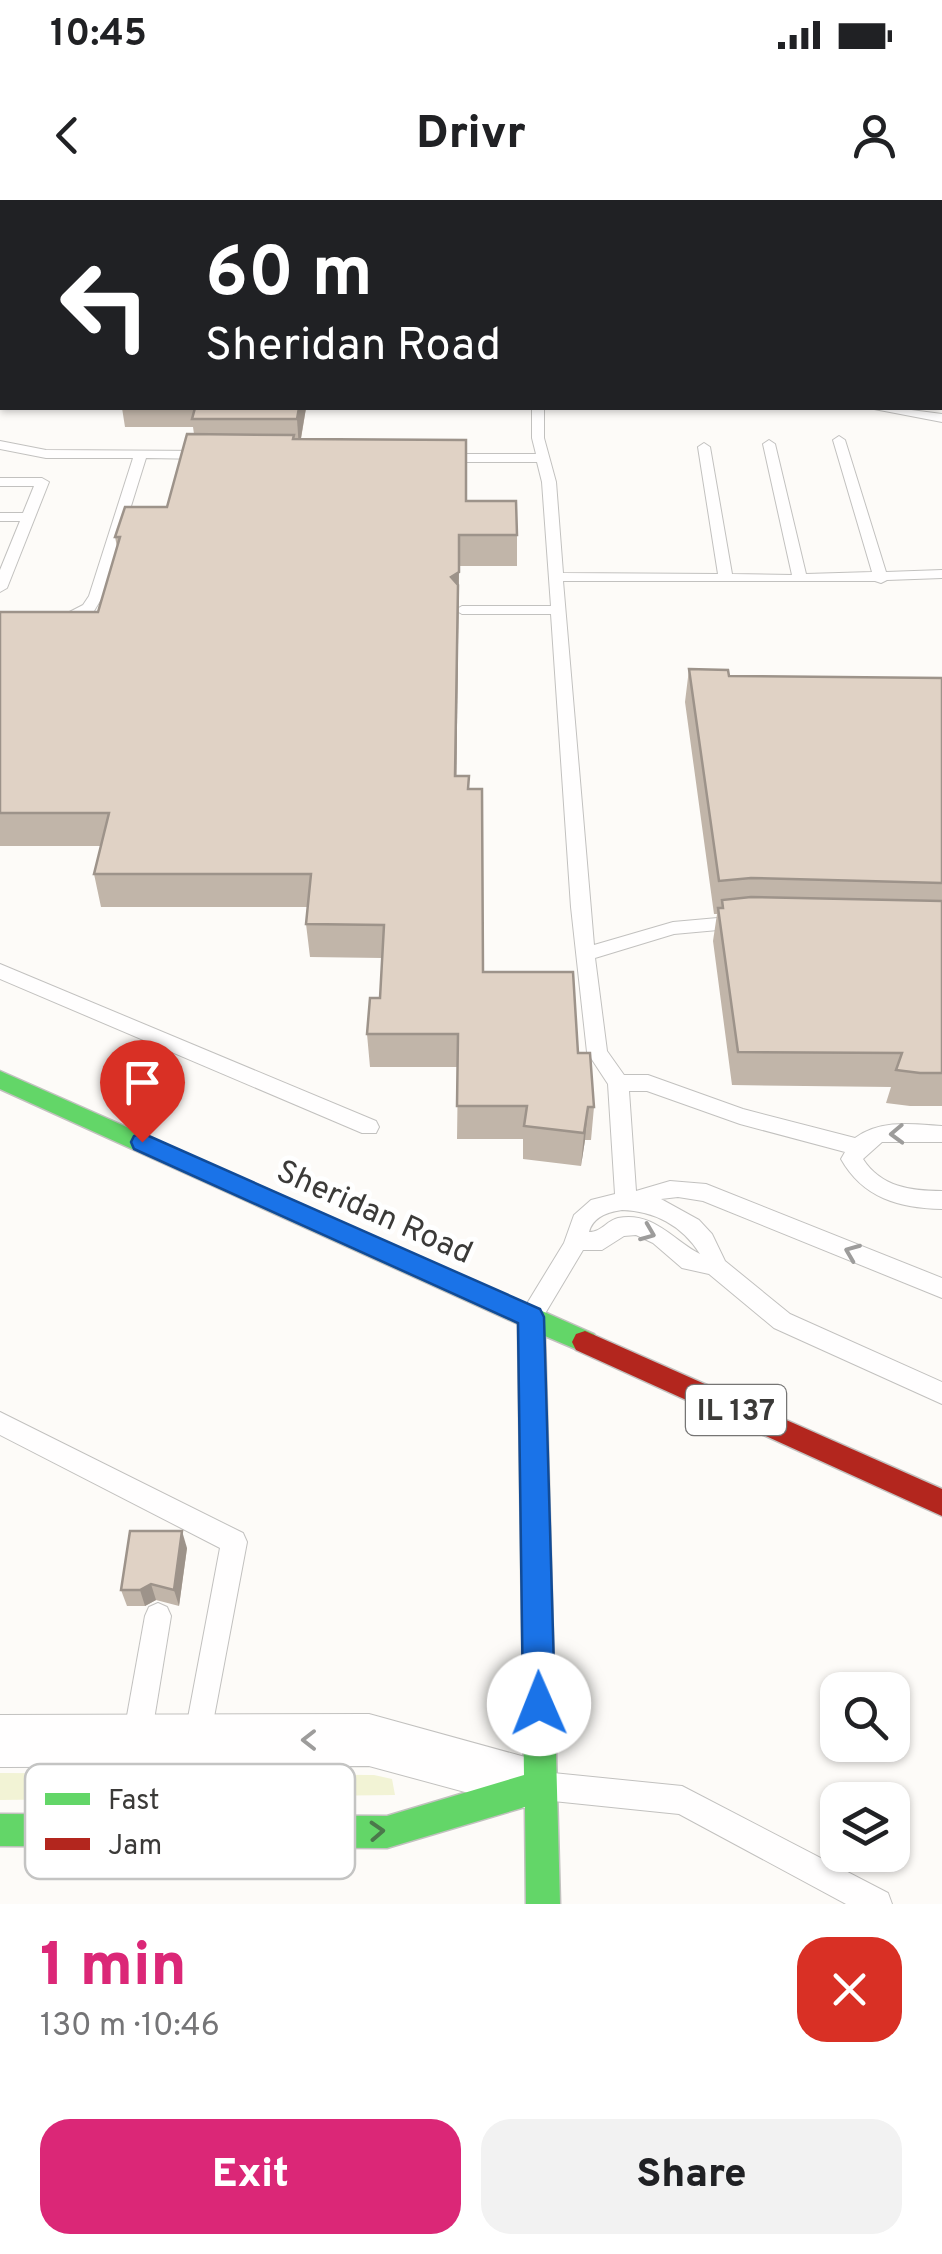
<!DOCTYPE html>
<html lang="en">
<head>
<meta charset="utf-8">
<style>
  :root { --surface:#fff; --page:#f2f2f2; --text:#202124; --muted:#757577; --accent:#db2777 }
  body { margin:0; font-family:Overpass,sans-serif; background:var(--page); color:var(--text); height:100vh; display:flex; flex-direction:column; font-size:38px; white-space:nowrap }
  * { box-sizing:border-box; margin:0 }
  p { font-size:32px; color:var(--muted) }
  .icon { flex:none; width:55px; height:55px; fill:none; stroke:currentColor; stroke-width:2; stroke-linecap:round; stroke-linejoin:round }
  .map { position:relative; height:1704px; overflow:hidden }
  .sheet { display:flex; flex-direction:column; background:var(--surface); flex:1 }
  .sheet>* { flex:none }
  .guide { position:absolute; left:0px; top:0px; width:942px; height:210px; box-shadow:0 2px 8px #0004; background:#202124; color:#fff; overflow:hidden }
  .controls { position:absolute; left:820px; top:1472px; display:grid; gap:20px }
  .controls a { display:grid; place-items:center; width:90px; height:90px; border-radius:20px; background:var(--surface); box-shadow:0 2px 8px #0004; font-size:50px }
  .pin { position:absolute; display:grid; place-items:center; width:85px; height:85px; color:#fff; margin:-102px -42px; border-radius:50% 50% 50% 0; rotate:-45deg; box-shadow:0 0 10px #0007 }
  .pin .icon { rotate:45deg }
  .me { position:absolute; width:110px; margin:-55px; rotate:359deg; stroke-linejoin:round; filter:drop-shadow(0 0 8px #0008) }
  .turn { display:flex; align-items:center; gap:35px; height:210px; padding:0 40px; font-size:45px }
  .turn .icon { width:130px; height:130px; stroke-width:2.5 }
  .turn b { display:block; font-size:70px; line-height:85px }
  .round { display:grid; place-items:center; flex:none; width:105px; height:105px; border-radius:30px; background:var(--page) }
  .overview { display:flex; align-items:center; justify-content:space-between; height:170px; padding:0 40px }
  h1 { font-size:60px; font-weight:800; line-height:75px; color:var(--accent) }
  .primary-button { display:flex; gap:20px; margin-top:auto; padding:20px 40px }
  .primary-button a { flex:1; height:115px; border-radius:30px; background:var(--accent); color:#fff; font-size:40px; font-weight:800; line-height:115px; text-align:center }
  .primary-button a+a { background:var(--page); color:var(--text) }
  .status { display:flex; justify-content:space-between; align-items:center; height:70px; padding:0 50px; background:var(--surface); direction:ltr }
  .status svg { height:28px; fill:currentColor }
  header { display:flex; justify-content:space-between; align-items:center; height:130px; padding:0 40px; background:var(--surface); font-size:45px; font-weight:800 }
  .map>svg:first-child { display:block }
</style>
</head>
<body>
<div class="status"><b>10:45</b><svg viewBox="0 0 49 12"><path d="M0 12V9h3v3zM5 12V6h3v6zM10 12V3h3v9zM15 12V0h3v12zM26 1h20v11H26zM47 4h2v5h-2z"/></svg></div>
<header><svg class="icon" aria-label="back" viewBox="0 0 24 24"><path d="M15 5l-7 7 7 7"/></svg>Drivr<svg class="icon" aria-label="person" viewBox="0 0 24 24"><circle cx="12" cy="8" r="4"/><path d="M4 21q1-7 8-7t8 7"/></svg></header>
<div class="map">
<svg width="942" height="1704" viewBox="0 0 942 1704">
  <rect width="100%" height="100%" fill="#fdfbf8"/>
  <polygon fill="#f2f3d5" points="0,1573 374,1575 392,1579 395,1595 0,1600"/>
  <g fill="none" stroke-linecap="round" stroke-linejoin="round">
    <defs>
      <g id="lane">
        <polygon points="44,0 63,0 64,2 47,2"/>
        <polygon points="219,0 244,0 245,2 222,2"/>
        <rect x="940" y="42" width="2" height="6"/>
        <rect x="0" y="56" width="2" height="6"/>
        <polygon points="940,153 942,154 942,162 940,161"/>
        <path d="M 532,208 L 544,208 L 544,238 L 556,282 L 563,373 L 718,374 L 698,247 L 704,243 L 710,247 L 732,374 L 792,375 L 763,244 L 769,240 L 775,244 L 806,374 L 872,372 L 833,240 L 839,236 L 845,240 L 886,372 L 942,370 L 942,378 L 887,380 L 881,383 L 875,381 L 563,381 L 594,745 L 673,722 L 740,716 L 749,722 L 740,728 L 674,734 L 595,758 L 607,851 L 624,875 L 648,875 L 743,909 L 855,938 C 880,919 913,924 942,926 L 942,942 L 882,942 L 863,959 C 881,987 911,991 942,991 L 942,1009 C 899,1008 863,998 841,959 L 845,952 L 740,924 L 647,891 L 629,891 L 636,991 L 670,981 L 706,984 L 942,1078 L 942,1098 L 703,1001 L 678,997 L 661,999 L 699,1020 L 712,1034 L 725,1061 L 790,1114 L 942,1182 L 942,1204 L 774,1128 L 709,1074 L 682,1068 L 653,1043 L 636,1035 L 624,1036 L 602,1050 L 583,1050 L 540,1122 L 532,1125 L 524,1122 L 520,1115 L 564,1043 L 574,1015 L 591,1000 L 615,994 L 608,884 L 587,852 L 571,707 L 551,414 L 462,414 L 455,410 L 462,406 L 551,406 L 542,282 L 537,262 L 441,262 L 435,258 L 441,254 L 536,254 L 532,238 ZM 622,1010 C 654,1011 682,1025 700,1054 C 673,1040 653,1011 618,1018 C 606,1021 602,1032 589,1032 C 593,1017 607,1012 622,1010 Z"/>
        <polygon points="869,208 896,208 942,214 942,222"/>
        <polygon points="0,241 46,250 207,251 213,255 207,259 146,258 103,396 94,411 59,427 54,426 54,420 83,405 89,396 133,258 46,258 0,249"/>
        <polygon points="0,278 42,278 49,282 7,388 0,392 0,370 20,321 0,321 0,313 23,313 34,286 0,286"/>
        <polygon points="0,764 376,921 379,927 376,933 362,933 0,779"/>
        <polygon points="0,1212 243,1333 247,1342 208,1549 198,1553 188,1549 184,1539 220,1348 0,1235"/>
        <polygon points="158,1403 167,1407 171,1416 151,1538 147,1548 137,1552 127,1548 123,1538 145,1416 149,1407"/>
        <polygon points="553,1573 682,1586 888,1693 892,1704 846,1704 679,1614 553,1601 543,1597 539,1587 543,1577"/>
      </g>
      <polygon id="street" points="369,1514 543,1562 551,1581 543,1600 524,1608 369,1566 0,1567 0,1515"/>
      <polygon id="fast" points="0,871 594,1134 598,1142 594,1150 585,1153 545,1136 560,1704 526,1704 525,1607 387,1648 0,1646 0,1614 387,1616 524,1575 518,1124 0,889"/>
      <polygon id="jam" points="585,1131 942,1289 942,1316 576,1150 572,1142 576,1134"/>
    </defs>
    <use href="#lane" stroke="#c2c1bf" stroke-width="2"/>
    <use href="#street" stroke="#c2c1bf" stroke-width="2"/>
    <use href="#fast" stroke="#c2c1bf" stroke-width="3"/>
    <use href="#jam" stroke="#c2c1bf" stroke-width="3"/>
    <use href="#lane" fill="#fffefe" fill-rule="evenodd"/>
    <use href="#street" fill="#fffefe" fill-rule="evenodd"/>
    <use href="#fast" fill="#63d668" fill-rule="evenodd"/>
    <use href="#jam" fill="#b3261e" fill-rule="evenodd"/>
  </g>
  <g fill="#c1b5a9">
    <polygon points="122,208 306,208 301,239 466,301 517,335 517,366 459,366 456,576 469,589 483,772 578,853 594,907 591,940 585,940 581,966 523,959 523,939 457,939 458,867 370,867 367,834 380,798 382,758 310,757 306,724 308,707 101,707 94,674 101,646 0,646 0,412 98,412 117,347 115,337 167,307 194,234 193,227 125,227"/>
    <polygon points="689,469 729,476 942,478 942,906 910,906 886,903 891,887 732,885 713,741 717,714 714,714 685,502"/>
    <polygon points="187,1348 179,1406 156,1400 145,1406 127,1406 121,1390"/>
  </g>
  <g fill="#9d938a">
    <polygon points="299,208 306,208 299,249 297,219"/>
    <polygon points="459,366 456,608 451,377"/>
    <polygon points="588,907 585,940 581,966 584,933"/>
    <polygon points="182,1331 187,1348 179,1406 174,1390"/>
    <polygon points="151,1384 156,1400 145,1406 140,1390"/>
  </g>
  <g fill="#e0d2c5" stroke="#9d938a" stroke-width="2.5">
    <polygon points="195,208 299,208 297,219 192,219"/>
    <polygon points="187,234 294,235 293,239 466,240 466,301 516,301 517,335 459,335 459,372 451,377 458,385 455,576 469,576 468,589 482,589 483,772 573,772 578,853 590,853 594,907 588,907 584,933 524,926 527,906 457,906 458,834 367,834 370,798 380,798 384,725 306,724 311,674 94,674 109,613 0,613 0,412 98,412 120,337 115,337 125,307 167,307"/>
    <polygon points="689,469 728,470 729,476 942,478 942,683 751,678 719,681"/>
    <polygon points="751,697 942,701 942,873 920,873 896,870 902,853 738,852 718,708 723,708 722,700"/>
    <polygon points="130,1331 182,1331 174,1390 151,1384 140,1390 121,1390"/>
  </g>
  <defs><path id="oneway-chevron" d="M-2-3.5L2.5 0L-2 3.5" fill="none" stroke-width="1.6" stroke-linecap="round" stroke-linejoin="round" transform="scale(2.5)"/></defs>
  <g stroke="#9d9c9b">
    <use href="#oneway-chevron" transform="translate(897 934) rotate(178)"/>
    <use href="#oneway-chevron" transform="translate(648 1033) rotate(22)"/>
    <use href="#oneway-chevron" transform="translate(852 1052) rotate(-158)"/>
    <use href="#oneway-chevron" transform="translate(309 1540) rotate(180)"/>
  </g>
  <use stroke="#4b784b" href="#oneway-chevron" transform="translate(377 1631) rotate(-3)"/>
  <polygon fill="#1a73e8" stroke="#114b97" stroke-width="2.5" points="142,933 540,1109 544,1117 555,1504 550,1516 539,1520 528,1516 523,1504 518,1123 134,949 131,942 134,936"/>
  <g text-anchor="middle" stroke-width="10" stroke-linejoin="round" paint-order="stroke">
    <rect fill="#fff" stroke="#767574" stroke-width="2.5" x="686" y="1185" width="100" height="50" rx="8"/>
    <g font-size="30" font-weight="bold" fill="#3b3a38">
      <text x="736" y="1220">IL 137</text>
    </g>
    <g font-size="32" fill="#3b3a38" stroke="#fff">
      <text transform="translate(375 1011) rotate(24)" y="11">Sheridan Road</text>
    </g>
  </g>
  <rect x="25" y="1564" width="330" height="115" rx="15" fill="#fff" stroke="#c4c4c3" stroke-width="2.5"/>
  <rect x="45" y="1593" width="45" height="12" fill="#63d668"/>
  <rect x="45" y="1638" width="45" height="12" fill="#b3261e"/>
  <g font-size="28" fill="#3b3a38">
    <text x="108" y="1609">Fast</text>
    <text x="108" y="1654">Jam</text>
  </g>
</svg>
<div class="controls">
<a><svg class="icon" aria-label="search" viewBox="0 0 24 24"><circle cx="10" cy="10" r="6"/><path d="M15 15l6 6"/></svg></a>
<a><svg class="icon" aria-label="layers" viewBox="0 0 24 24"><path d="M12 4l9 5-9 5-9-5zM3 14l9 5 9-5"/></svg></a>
</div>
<div class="pin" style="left:142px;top:942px;background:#d93025"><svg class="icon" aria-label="arrive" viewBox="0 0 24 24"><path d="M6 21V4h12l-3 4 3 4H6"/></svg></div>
<svg class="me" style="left:539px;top:1504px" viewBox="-20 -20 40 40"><circle r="19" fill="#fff"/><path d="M0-13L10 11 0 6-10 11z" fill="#1a73e8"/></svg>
<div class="guide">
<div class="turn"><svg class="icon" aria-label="left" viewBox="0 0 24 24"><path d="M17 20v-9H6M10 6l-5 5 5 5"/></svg><div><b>60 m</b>Sheridan Road</div></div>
</div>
</div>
<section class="sheet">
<div class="overview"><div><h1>1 min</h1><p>130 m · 10:46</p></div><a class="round" style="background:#d93025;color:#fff"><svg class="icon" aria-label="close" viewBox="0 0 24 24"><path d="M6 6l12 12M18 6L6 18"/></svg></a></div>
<div class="primary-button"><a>Exit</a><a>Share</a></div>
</section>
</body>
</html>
